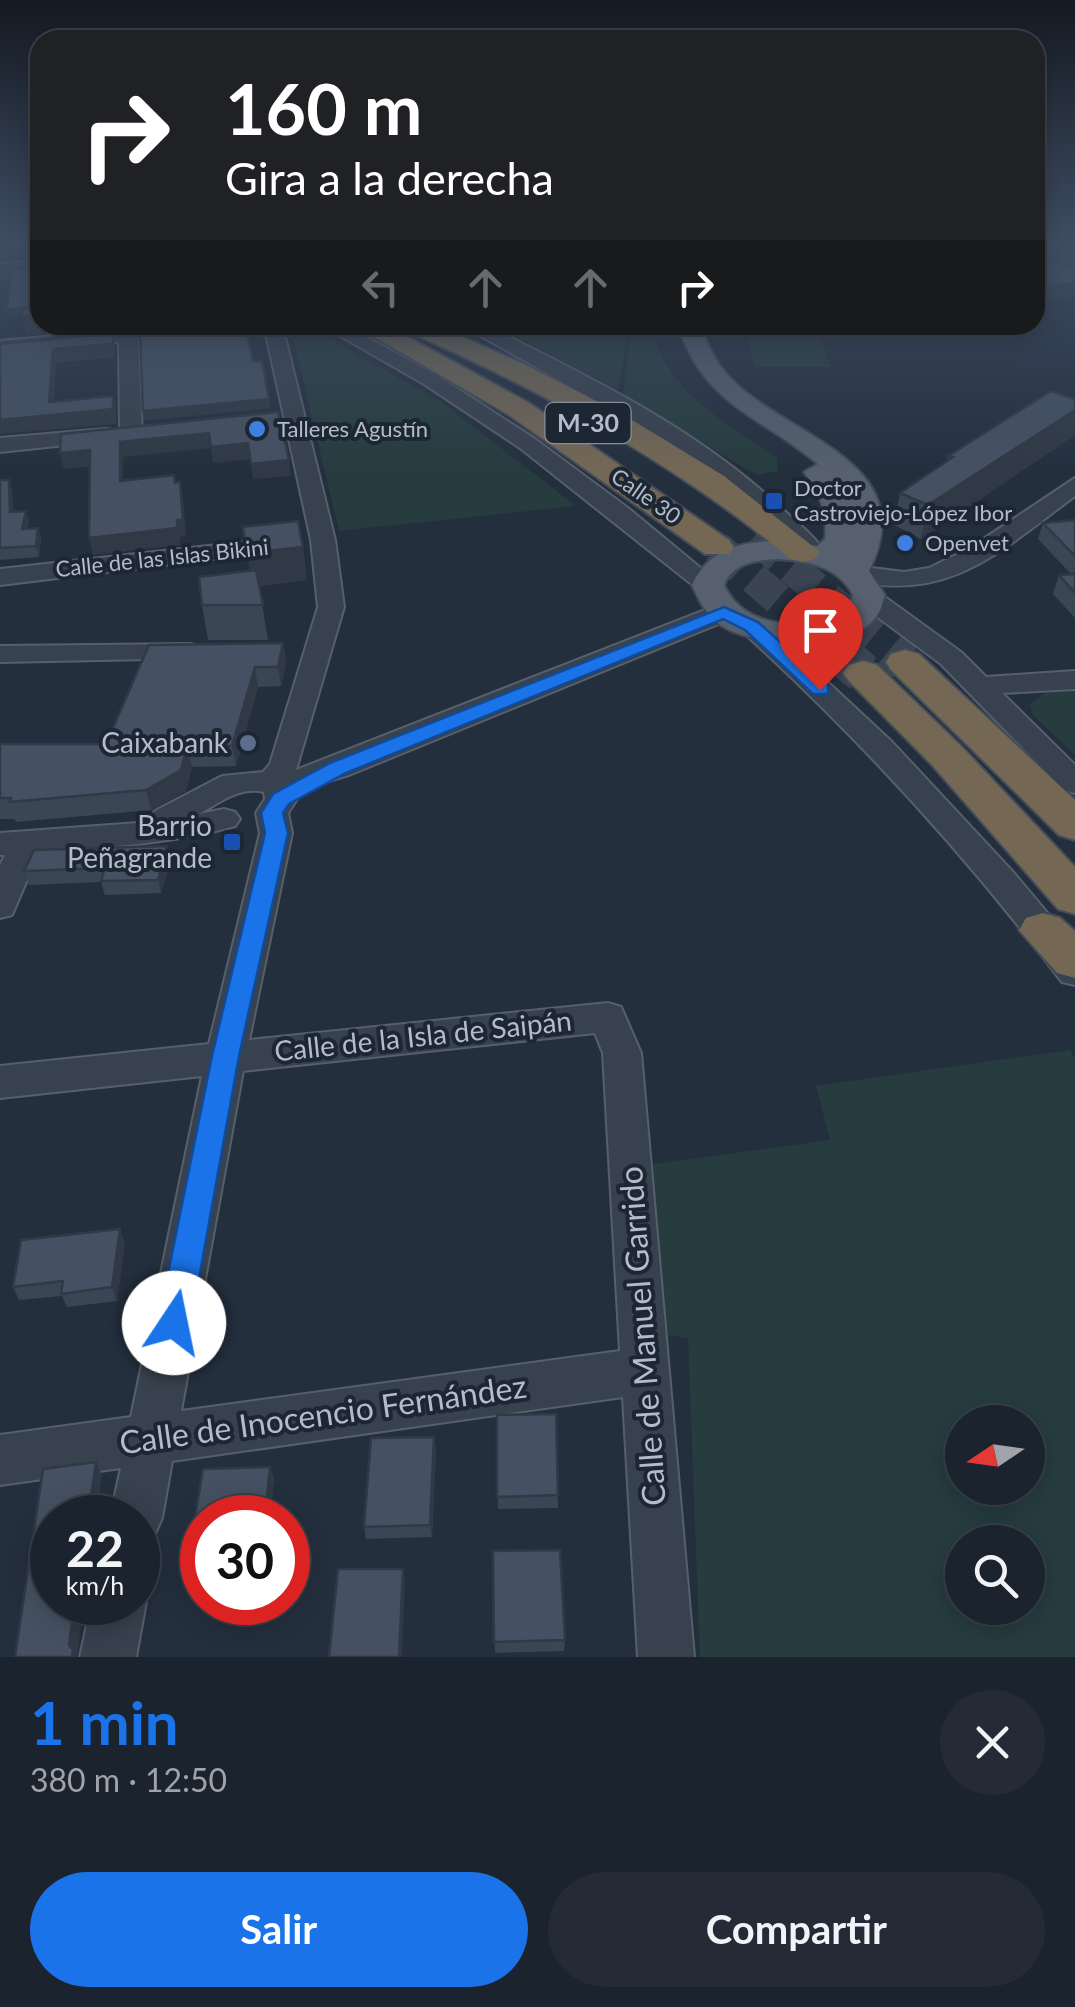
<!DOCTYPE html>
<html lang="es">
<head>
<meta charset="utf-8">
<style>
  :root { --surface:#1b232e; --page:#242b36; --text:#f1f3f6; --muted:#a0a4aa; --line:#39404a; --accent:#1a73e8 }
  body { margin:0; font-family:Lato,sans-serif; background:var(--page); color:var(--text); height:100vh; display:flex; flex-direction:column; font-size:38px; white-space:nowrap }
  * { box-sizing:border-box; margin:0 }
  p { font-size:32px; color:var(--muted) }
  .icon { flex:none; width:55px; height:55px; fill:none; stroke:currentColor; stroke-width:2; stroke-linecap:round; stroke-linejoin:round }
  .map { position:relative; height:1657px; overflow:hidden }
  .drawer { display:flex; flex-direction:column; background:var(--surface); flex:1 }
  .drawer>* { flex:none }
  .guide { position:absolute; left:30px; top:30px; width:1015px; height:305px; border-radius:30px; box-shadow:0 5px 25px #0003,0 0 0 2px var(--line); background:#202124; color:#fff; overflow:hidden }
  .needle { width:65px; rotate:257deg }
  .fabs { position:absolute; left:945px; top:1405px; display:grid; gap:20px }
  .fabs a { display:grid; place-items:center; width:100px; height:100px; border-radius:50%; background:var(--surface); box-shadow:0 5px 25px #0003,0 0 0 2px var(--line); font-size:50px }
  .speed { position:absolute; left:30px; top:1495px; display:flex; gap:20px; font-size:50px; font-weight:700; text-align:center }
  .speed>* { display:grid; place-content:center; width:130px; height:130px; border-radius:50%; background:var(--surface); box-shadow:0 5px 25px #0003,0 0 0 2px var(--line); line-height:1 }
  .speed small { font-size:25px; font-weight:400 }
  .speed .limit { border:15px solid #d22; background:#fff; color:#111 }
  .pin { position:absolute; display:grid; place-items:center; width:85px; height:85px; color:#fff; margin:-102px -42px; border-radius:50% 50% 50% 0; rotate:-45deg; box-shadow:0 0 10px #0007 }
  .pin .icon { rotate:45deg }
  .me { position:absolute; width:110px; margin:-55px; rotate:11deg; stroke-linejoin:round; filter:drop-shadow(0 0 8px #0008) }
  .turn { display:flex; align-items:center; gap:35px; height:210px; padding:0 30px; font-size:45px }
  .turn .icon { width:130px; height:130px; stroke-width:2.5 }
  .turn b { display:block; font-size:70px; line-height:85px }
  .lanes { display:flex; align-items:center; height:95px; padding:0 30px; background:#0003; justify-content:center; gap:50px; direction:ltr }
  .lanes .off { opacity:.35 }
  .round { display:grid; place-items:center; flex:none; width:105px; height:105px; border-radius:52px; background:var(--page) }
  .head { display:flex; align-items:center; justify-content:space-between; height:170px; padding:0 30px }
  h1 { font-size:60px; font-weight:700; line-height:75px; color:var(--accent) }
  .button { display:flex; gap:20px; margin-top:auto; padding:20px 30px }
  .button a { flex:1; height:115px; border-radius:60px; background:var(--accent); color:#fff; font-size:40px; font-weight:700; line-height:115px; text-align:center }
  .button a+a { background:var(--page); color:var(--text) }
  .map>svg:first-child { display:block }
</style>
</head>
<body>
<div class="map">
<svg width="1075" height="1657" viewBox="0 0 1075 1657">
  <rect width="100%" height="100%" fill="#242f3e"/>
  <g fill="#263c3f" fill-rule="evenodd">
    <polygon points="290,325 305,325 443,403 576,506 339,531"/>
    <polygon points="494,325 628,325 618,390"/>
    <path d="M 632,325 L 652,325 C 661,387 724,422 771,453 L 777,458 L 778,471 L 759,475 L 749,471 L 623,394 Z"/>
    <polygon points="747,336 820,337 831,367 755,366"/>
    <polygon points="1075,691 1075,755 1033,715 1030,704 1045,693"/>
    <path d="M 1070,1050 L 1075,1058 L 1075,1657 L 700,1657 L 688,1338 L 655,1333 L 647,1165 L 830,1140 L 816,1086 ZM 962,1422 L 1028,1422 L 1028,1488 L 962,1488 ZM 962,1542 L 1028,1542 L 1028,1608 L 962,1608 Z"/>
  </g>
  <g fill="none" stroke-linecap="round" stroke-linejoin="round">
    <g stroke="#3a4453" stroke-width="32" stroke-dasharray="32 16" stroke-linecap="butt">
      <polyline points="754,537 845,612"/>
      <polyline points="717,547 793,612"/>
    </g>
    <g stroke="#3a4453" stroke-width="41" stroke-dasharray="41 21" stroke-linecap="butt">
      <polyline points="790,610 863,673"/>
      <polyline points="842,610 905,662"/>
    </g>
    <defs>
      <g id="minor">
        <polygon points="40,261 40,271 0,274 0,264"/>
        <polygon points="119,325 137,325 137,329 245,325 236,331 138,340 142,433 131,439 120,433 119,342 0,353 0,341 119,330"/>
        <path d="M 264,325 L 282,325 L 335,540 L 344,607 L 296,770 L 715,606 L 724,604 L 737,612 L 733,618 L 349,775 L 295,791 L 297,799 L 288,813 L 292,833 L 249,1040 L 608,1003 L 621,1007 L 641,1053 L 694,1657 L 638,1657 L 623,1397 L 172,1461 L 162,1518 L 154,1536 L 138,1543 L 138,1518 L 110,1518 L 121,1468 L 0,1485 L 0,1435 L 131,1417 L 202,1076 L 0,1098 L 0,1066 L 209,1044 L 260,833 L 256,813 L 265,799 L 264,792 C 240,786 219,803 199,814 L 224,809 L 235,812 L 240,819 L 235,826 C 171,844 105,847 39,852 L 12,915 L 0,918 L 0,865 L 5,855 L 0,855 L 0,833 L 152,822 L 150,818 L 155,811 L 222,776 L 263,772 L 270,764 L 318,607 L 311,540 ZM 595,1033 L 603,1053 L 620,1351 L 181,1411 L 243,1071 Z"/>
        <polygon points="321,325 344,325 438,376 535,439 628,508 721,585 717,590 699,590 520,448 424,384"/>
        <path d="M 461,325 L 485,325 C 588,376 694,427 779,506 C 794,520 811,533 823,549 L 820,554 L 802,554 L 729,486 L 668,441 Z"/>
        <polygon points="105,429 113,430 116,435 113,440 0,452 0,438"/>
        <path d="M 1075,478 L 1075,496 C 999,552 948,605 847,579 L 843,574 L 856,566 L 904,572 L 929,568 L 970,548 Z"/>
        <polygon points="289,537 301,544 298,549 0,585 0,569"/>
        <polygon points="869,590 878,592 961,652 986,677 1075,671 1075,689 1002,693 1075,765 1075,793 1064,790 941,664 860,604 856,598 860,592"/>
        <path d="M 752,618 L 761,620 L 892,742 L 1013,872 L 1075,946 L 1075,985 L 1062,982 C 966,855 860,739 743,632 L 739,626 L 743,620 Z"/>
        <polygon points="190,644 200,646 204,652 200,658 0,662 0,646"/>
        <polygon points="138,1583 146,1602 136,1657 80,1657 92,1602 138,1602"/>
      </g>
      <path id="major" d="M 678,325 L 700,325 C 708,346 715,362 730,378 C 788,438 924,461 869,571 L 885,595 C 883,602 881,611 876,617 C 849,653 752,648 719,624 C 705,613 699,600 692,585 C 713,537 772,537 817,546 L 825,539 C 828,512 820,494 804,472 L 818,464 C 758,414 705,406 678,325 ZM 778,559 C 808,561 838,566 853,595 L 848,608 C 809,632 745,631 724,585 C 733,563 756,560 778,559 Z"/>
      <g id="highway">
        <polygon points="354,325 386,325 529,403 729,540 734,547 729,554 705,554 509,415"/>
        <path d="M 400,325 L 435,325 L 526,365 L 627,417 L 724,476 L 820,552 L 815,559 L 803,562 L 791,559 C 673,462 544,391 404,330 Z"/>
        <polygon points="905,650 919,654 1075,800 1075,840 1059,835 891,670 886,662 891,654"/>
        <polygon points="863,661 877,665 962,747 1075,867 1075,914 1058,909 932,765 849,681 843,673 849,665"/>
        <polygon points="1043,913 1060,918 1075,931 1075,978 1057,973 1019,930 1026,918"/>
      </g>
    </defs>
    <use href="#minor" stroke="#565f6c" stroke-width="4"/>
    <use href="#major" stroke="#414a57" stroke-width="4"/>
    <use href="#highway" stroke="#434c59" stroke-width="4"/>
    <use href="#minor" fill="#38414e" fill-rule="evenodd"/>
    <use href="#major" fill="#56606e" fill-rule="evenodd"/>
    <use href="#highway" fill="#746855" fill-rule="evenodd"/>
  </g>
  <g fill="#3b4654">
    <polygon points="1035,240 1075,240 1075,269 1037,251 1035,252"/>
    <polygon points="1075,435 921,539 894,525 900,493 947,461 948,456"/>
    <polygon points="0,480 9,480 12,490 13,512 29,521 27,529 38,528 41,538 39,557 0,560"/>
    <polygon points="1075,520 1075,571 1072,574 1075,574 1075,618 1053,594 1059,575 1071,574 1038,539 1043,523"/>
    <polygon points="250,570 307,580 259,586 268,640 208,640 202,605"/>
    <polygon points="283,643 286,663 281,686 258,687 236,766 192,767 186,791 151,810 16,822 15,819 0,819 0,744 106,744"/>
    <polygon points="171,860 161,893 105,895 101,882 29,885 24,871"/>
    <polygon points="125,1242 117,1301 67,1307 62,1296 19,1300 13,1287"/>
    <polygon points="556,1414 558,1508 498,1509 497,1415"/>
    <polygon points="436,1449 432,1537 366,1539 364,1527"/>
    <polygon points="270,1467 274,1479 270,1518 202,1518 202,1564 194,1565 189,1553 203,1469"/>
    <polygon points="493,1551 565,1640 564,1651 495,1653"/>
  </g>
  <g fill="#303945">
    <polygon points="40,242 40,257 0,260 0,252"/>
    <polygon points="35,267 37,275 31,316 40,315 40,325 116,325 115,327 26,335 22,316 8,318 6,310"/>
    <polygon points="12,272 14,280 0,281 0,273"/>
    <polygon points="1075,283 1075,297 1035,303 1035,289"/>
    <polygon points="113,333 115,357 56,363 53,415 113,396 116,410 116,424 0,434 0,420 49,402 53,349"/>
    <polygon points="269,399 270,408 145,421 143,411"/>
    <polygon points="1075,410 1075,435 921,539 928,505"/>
    <polygon points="209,433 248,443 250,459 213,463 211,448 123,457 123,497 120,481 120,442"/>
    <polygon points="90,450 94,466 64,469 60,453"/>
    <polygon points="289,460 291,476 253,479 251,464"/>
    <polygon points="9,480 12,490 13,523 10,512"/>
    <polygon points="180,482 183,498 186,536 180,537 180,545 93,555 89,538 177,520"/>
    <polygon points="26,511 29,521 25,540 22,529"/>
    <polygon points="38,528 41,538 39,557 36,546"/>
    <polygon points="303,547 307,580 252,587 247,553"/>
    <polygon points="283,643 286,663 281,686 278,667"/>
    <polygon points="255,667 258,687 236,766 232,746"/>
    <polygon points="187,746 192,767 186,791 151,810 146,790"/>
    <polygon points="167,846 171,860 161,893 158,880"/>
    <polygon points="120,1229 125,1242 117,1301 112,1287"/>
    <polygon points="434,1437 436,1449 432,1537 430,1525"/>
    <polygon points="96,1462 102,1475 96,1518 88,1518"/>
    <polygon points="270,1467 274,1479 270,1518 265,1518"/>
    <polygon points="403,1569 405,1580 402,1657 399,1657"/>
    <polygon points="75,1602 84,1602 77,1657 72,1657 69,1645"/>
  </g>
  <g fill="#455162" stroke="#303945" stroke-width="2.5">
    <polygon points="40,240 38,250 0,252 0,241"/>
    <polygon points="1047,240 1075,240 1075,253"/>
    <polygon points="1035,252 1075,270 1075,283 1035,289"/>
    <polygon points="35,267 29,307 6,310 12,272 0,273 0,270"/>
    <polygon points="40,306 40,315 21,316 23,308"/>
    <polygon points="236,325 245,325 253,361 262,361 269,399 143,411 140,334"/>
    <polygon points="113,333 113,344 53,349 49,402 113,396 113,409 0,420 0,344"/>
    <polygon points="1051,391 1075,399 1075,410 928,505 900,493 953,457 948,456"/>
    <polygon points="278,412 289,460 251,464 248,443 211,447 209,433 120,442 120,481 174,475 175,483 180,482 183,520 177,520 177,528 89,538 90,450 60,453 61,434"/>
    <polygon points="0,480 9,480 10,512 26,511 22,529 38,528 36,546 0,548"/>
    <polygon points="1075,520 1075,556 1043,523"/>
    <polygon points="298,521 303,547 247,553 243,527"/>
    <polygon points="256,570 263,605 202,605 199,577"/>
    <polygon points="1075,574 1075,593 1059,575"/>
    <polygon points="283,643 278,667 255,667 232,746 187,746 181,770 146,790 9,802 11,798 0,798 0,744 106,744 149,645"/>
    <polygon points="167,846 158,880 101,881 105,868 24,871 34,850"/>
    <polygon points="120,1229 112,1287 61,1294 63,1281 13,1287 21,1240"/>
    <polygon points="556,1414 558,1495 497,1497 497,1415"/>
    <polygon points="434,1437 430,1525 364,1527 371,1438"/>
    <polygon points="96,1462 88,1518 52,1518 52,1602 75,1602 69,1645 73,1650 72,1657 15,1657 43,1469"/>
    <polygon points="270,1467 265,1518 202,1518 202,1553 189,1553 203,1469"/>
    <polygon points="560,1550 565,1640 494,1642 493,1551"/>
    <polygon points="338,1569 403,1569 399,1657 329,1657"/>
  </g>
  <linearGradient id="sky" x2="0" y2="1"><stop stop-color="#141a22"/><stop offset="0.51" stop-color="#3f4d63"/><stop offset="1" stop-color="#3f4d63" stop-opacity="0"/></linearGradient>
  <rect width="1075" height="472" fill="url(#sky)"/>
  <polygon fill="#1a73e8" stroke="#114b97" stroke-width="2.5" points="724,607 758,622 828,685 828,694 813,694 745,630 723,619 346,773 289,804 283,813 288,833 239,1056 191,1323 186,1333 174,1338 163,1333 158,1323 212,1056 265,833 261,813 273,794 330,763"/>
  <g fill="#3f7fe0" stroke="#1d2633" stroke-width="4">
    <circle cx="257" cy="429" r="10"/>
    <circle cx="905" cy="543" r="10"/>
  </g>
  <g fill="#1a4fb4" stroke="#1d2633" stroke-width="4">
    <rect x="764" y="491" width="20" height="20" rx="5"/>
    <rect x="222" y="832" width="20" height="20" rx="5"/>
  </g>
  <circle fill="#5c6f8a" stroke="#1d2633" stroke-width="4" cx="248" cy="743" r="10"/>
  <g text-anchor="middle" stroke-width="8" stroke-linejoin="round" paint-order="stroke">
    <g font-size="22" fill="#b4bcc9" stroke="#1d2633" text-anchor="start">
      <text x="277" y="437">Talleres Agustín</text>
      <text x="794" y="496">Doctor<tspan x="794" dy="25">Castroviejo-López Ibor</tspan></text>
      <text x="925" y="551">Openvet</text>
    </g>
    <g font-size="22" fill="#b4bcc9" stroke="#1d2633">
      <text transform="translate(646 496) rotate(35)" y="8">Calle 30</text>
      <text transform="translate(162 558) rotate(-6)" y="8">Calle de las Islas Bikini</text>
    </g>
    <rect fill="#1d2633" stroke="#878f9c" stroke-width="2.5" x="545.5" y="403" width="85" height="40" rx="8"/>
    <g font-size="25" font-weight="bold" fill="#b4bcc9">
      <text x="588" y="432">M-30</text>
    </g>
    <g font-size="28" fill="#b4bcc9" stroke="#1d2633" text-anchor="end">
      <text x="228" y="753">Caixabank</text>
      <text x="212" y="836">Barrio<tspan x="212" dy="32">Peñagrande</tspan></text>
    </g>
    <g font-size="28" fill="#b4bcc9" stroke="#1d2633">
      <text transform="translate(423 1036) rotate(-6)" y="10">Calle de la Isla de Saipán</text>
    </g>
    <g font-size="32" fill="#b4bcc9" stroke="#1d2633">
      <text transform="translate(643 1336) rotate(-94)" y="11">Calle de Manuel Garrido</text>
      <text transform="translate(323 1415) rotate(-8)" y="11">Calle de Inocencio Fernández</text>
    </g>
  </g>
</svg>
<div class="fabs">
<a><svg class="needle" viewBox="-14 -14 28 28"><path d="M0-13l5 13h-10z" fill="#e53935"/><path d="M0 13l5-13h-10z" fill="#a0a4aa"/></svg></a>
<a><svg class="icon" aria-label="search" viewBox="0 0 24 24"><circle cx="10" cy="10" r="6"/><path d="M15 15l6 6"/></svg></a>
</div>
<div class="speed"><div>22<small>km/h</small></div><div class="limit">30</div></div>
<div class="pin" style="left:820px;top:690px;background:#d93025"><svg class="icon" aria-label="arrive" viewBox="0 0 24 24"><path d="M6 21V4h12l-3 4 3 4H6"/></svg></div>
<svg class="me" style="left:174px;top:1323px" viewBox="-20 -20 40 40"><circle r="19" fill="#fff"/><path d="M0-13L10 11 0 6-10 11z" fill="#1a73e8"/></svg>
<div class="guide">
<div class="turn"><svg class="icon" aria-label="right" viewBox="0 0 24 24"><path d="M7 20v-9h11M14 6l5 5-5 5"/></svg><div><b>160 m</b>Gira a la derecha</div></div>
<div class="lanes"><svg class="icon off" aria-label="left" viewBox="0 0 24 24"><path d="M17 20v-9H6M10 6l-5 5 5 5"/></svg><svg class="icon off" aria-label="ahead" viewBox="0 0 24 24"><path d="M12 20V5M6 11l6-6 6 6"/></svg><svg class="icon off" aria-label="ahead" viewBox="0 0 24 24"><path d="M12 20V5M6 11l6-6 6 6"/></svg><svg class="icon" aria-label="right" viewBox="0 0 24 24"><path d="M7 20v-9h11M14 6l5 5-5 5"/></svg></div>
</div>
</div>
<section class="drawer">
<div class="head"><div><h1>1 min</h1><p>380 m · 12:50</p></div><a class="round"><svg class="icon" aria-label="close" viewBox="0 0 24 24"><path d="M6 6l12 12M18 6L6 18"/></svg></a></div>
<div class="button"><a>Salir</a><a>Compartir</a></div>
</section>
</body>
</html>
